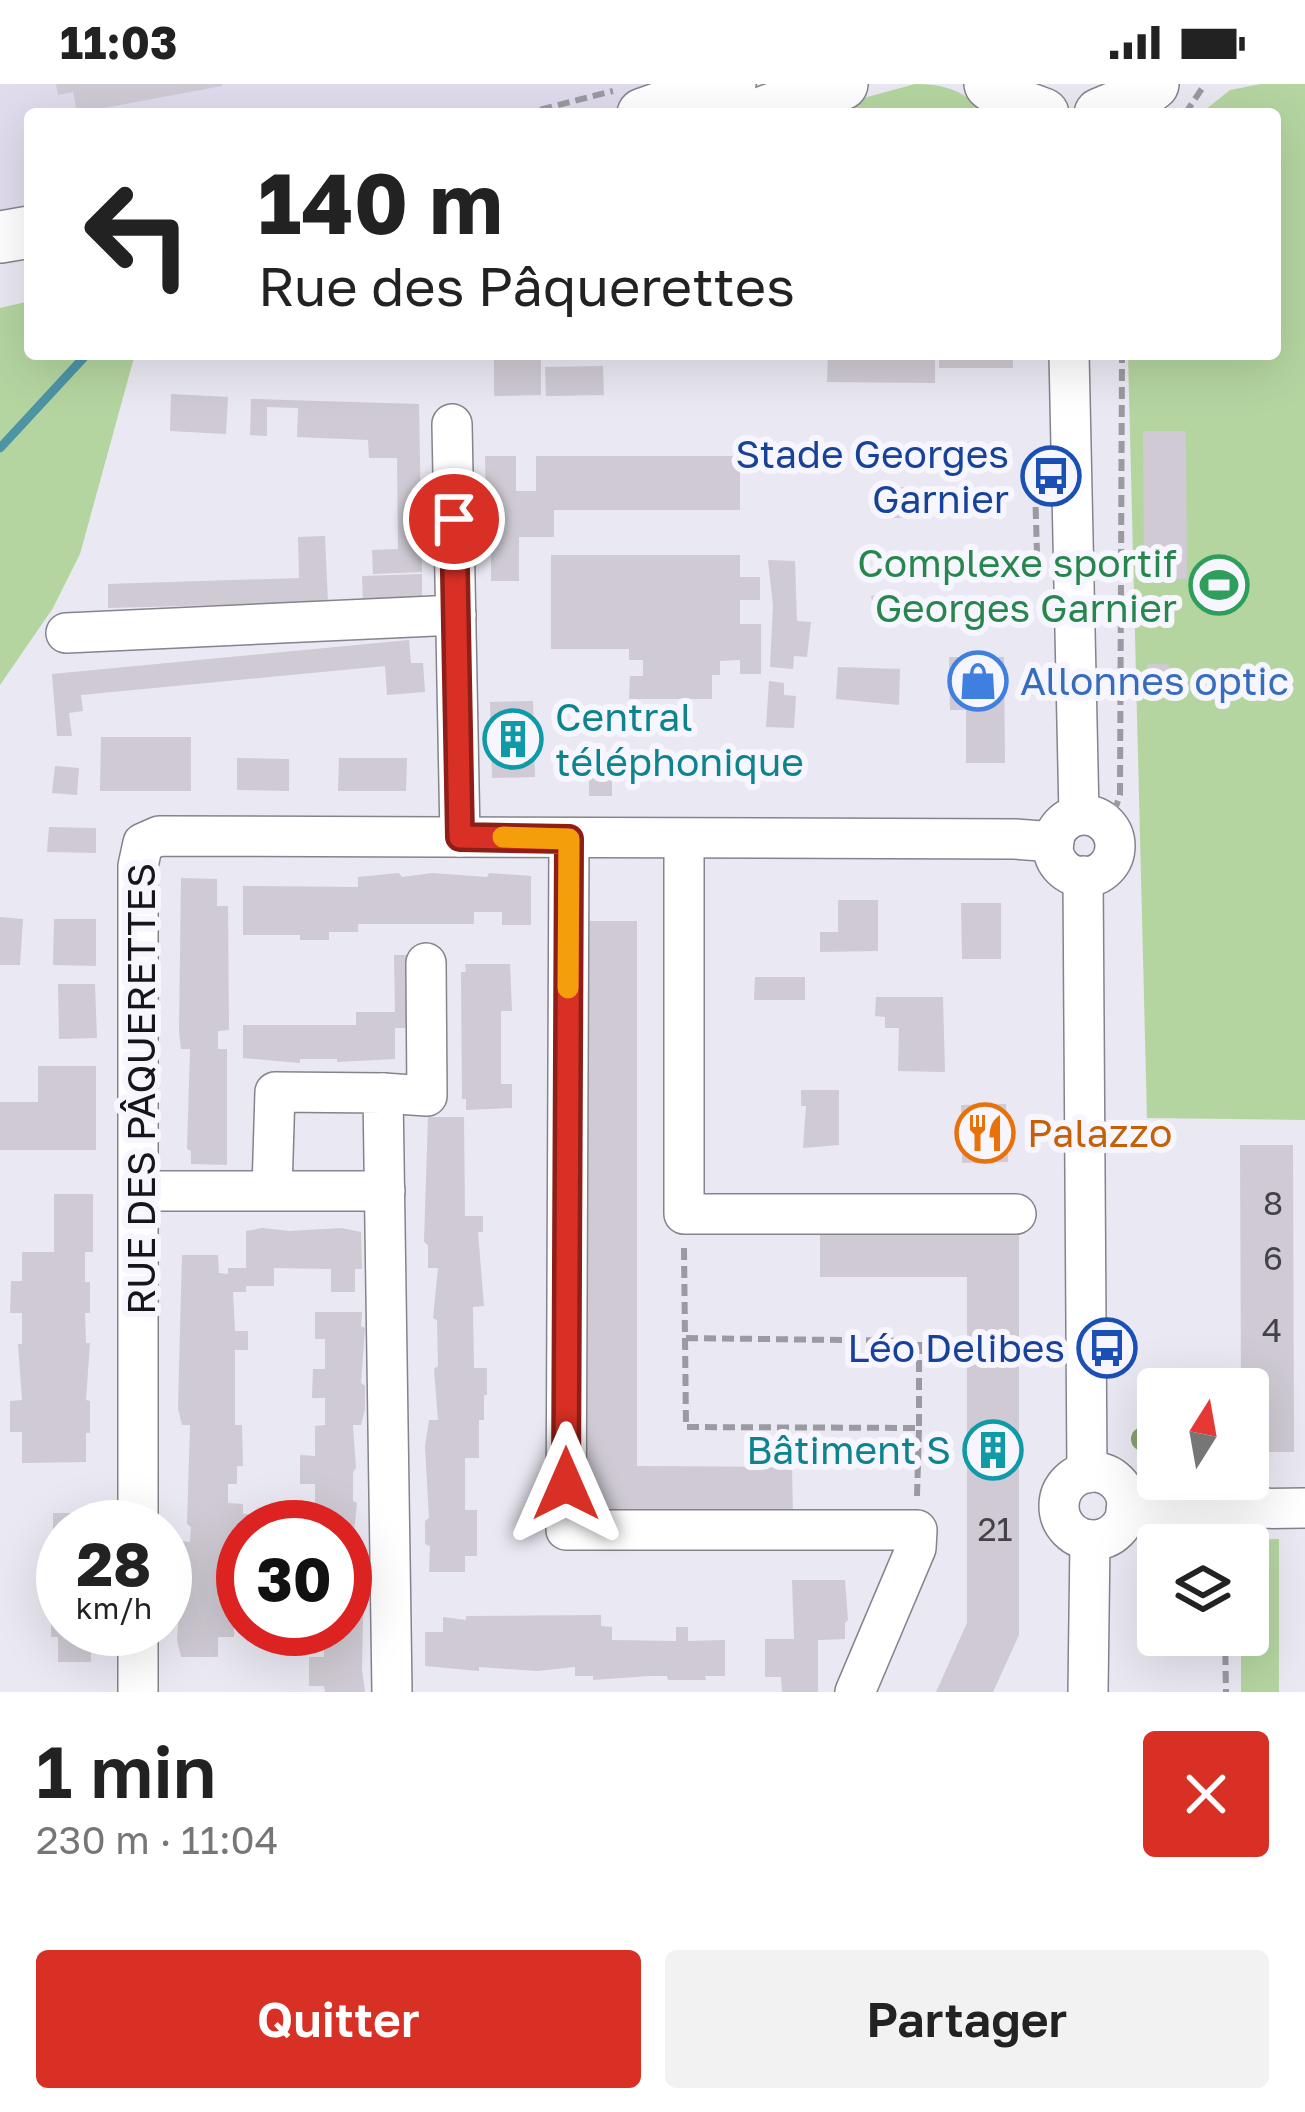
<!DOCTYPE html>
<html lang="fr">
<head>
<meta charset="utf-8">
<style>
  :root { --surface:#fff; --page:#f2f2f2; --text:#222; --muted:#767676; --accent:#d93025 }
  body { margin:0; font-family:"Golos Text",sans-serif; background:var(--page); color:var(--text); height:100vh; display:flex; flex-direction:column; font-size:45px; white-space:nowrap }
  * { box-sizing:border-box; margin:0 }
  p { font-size:39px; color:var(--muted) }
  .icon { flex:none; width:66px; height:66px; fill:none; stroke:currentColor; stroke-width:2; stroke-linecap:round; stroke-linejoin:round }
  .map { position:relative; height:1608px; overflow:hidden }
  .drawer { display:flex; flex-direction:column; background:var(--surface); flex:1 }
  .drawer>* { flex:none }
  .banner { position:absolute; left:24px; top:24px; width:1257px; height:252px; border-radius:12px; box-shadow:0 12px 48px #0002; background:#fff; color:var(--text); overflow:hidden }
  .needle { width:78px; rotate:11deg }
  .controls { position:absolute; left:1137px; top:1284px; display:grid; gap:24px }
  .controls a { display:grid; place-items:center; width:132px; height:132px; border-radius:12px; background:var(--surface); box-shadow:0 12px 48px #0002; font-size:60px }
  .speed { position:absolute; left:36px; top:1416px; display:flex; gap:24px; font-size:60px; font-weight:700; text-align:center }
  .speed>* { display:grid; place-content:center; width:156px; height:156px; border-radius:50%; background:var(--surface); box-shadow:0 12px 48px #0002; line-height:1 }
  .speed small { font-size:30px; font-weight:400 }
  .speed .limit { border:18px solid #d22; background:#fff; color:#111 }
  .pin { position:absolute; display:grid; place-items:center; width:102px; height:102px; color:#fff; margin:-51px; border:6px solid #fff; border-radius:50%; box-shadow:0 3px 12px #0007 }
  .me { position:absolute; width:132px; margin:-66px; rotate:0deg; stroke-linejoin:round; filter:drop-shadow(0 0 9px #0008) }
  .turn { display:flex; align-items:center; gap:42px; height:252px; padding:0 36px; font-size:54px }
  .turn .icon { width:156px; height:156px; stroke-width:2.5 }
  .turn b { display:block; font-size:84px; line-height:102px }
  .round { display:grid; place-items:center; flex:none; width:126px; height:126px; border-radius:12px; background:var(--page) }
  .summary { display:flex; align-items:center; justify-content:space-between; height:204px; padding:0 36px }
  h1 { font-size:72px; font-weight:600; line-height:90px }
  .button { display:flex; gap:24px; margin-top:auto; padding:24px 36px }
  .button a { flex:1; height:138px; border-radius:12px; background:var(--accent); color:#fff; font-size:48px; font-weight:600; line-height:138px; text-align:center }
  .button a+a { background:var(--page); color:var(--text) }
  .status { display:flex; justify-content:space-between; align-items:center; height:84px; padding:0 60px; background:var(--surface); direction:ltr }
  .status svg { height:33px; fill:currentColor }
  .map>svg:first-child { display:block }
</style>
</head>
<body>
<div class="status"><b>11:03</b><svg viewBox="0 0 49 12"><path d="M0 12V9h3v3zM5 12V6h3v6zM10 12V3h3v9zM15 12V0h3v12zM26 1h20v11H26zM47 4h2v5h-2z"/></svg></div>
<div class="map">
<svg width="1305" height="1608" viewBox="0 0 1305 1608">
  <rect width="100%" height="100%" fill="#eae8f2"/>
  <polygon fill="#e0dced" points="0,0 724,0 643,30 30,30 30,148 0,153"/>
  <g fill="#b4d5a0">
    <path d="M 915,0 C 942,0 967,6 983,30 L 805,30 Z"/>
    <polygon points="1261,0 1305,0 1305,1036 1147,1034 1128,270 1275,270 1275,30 1200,30 1230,6"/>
    <polygon points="30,217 30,270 135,270 80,470 53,524 0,601 0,224"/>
    <polygon points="1279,1455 1279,1608 1241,1608 1241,1551 1248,1551 1248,1461 1241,1461 1241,1456"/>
  </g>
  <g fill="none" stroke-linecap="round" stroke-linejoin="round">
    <polyline stroke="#4d94a5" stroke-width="9" points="0,364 87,270"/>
  </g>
  <g fill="#cfcad3">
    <polygon points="56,0 222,0 222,2 77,29 73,8 58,11"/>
    <polygon points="494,270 541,270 541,311 494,312"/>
    <polygon points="828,270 935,270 935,299 827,298"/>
    <rect x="939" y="270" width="74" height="14"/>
    <polygon points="603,282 604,311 546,312 545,283"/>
    <polygon points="171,310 228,313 226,350 170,347"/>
    <polygon points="251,315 419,320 422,488 373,490 372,466 398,465 397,374 369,374 368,356 297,353 298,324 267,323 267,352 250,351"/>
    <polygon points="1143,347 1186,347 1187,495 1144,495"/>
    <polygon points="485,372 516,372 516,407 536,407 536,372 740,372 740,426 554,426 554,453 519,453 519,497 491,497 491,428 486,428"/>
    <polygon points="893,403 918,403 917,434 893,434"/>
    <polygon points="325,452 328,518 108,524 108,500 299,494 298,453"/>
    <polygon points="551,471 740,471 740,493 760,493 760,516 740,516 740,540 761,540 761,590 740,590 740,576 720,577 720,591 712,591 712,615 629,615 630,592 643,592 643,576 629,576 629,565 551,565"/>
    <polygon points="768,476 795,477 797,537 811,538 807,573 794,572 793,585 770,583 773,521"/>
    <polygon points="422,490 422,516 363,517 362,492"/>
    <polygon points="897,507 900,522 874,527 871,512"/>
    <polygon points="409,556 411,579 423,579 425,608 387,611 385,582 81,611 83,627 69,629 72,652 57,652 52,590"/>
    <polygon points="949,573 1004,573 1005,679 966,679 966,626 950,626"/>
    <rect x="1147" y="580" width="22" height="30"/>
    <polygon points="838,583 900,585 899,621 836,615"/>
    <polygon points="769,597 784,599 784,611 796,612 794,644 766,643"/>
    <polygon points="533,617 535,693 492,694 490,618"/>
    <polygon points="101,653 191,653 191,707 100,707"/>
    <polygon points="237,674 289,675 289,707 237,706"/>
    <polygon points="339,674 407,674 406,707 338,707"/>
    <polygon points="612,680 612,712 589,712 589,681"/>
    <polygon points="55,682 79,684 77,711 52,709"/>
    <polygon points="49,743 96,744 96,769 47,768"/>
    <polygon points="399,789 402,793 432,789 487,793 489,789 531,792 531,841 502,841 502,828 474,828 474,840 358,840 358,848 329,848 329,856 300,856 300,851 243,851 243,802 358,803 358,793"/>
    <polygon points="181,794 217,795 217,822 228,822 229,946 218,947 218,965 227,965 227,1081 191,1080 191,1067 187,1065 190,965 181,965 179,948"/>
    <polygon points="838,816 878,816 878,867 820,868 820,848 838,848"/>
    <polygon points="961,819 1001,819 1001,875 962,875"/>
    <polygon points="0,833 23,835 20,881 0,881"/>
    <polygon points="54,835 96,835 96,882 53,881"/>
    <polygon points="584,837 637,837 637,1382 792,1383 793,1433 585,1434"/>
    <polygon points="394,871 419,871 419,944 395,944 395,975 337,978 337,975 300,975 300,979 243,974 243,941 356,941 356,928 395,928"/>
    <polygon points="465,880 510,880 512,927 501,927 501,1000 512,1000 512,1024 466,1026 466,1015 462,1015 461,888 466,888"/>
    <polygon points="755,893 805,893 805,916 754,916"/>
    <polygon points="58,900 95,900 97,954 59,955"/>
    <polygon points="876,913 943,913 945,988 898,987 899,944 885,944 885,933 875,932"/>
    <polygon points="38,982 96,982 96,1066 0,1066 0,1018 38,1018"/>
    <polygon points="801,1006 839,1006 839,1061 803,1064 806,1022 801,1022"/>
    <polygon points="1006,1020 1008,1078 962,1079 961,1021"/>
    <polygon points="428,1033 464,1033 465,1132 483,1132 483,1148 478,1148 484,1222 473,1223 474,1284 487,1284 487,1311 484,1311 484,1336 479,1336 479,1374 465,1374 465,1426 477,1426 477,1472 465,1472 465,1488 429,1488 430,1462 425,1460 425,1437 429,1434 425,1362 429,1336 438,1336 434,1285 438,1282 437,1236 433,1234 438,1184 428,1184 428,1161 424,1158"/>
    <polygon points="1240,1061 1293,1061 1294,1368 1248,1368 1248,1305 1241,1305"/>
    <polygon points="54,1110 93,1110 93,1168 85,1168 85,1198 90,1198 90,1229 85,1229 86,1259 90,1259 86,1316 90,1317 90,1349 86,1349 86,1378 22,1379 22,1348 10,1348 10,1317 22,1316 18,1260 22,1260 22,1229 10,1229 11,1197 22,1197 22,1168 54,1168"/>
    <polygon points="1019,1141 1019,1551 993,1608 936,1608 967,1539 967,1193 820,1193 820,1142"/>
    <polygon points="262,1144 289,1147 342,1144 361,1148 362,1185 355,1185 355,1208 331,1208 331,1185 274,1184 274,1202 246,1202 246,1208 233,1208 235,1247 248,1247 248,1266 235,1266 235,1341 242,1341 243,1382 237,1382 237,1400 228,1400 228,1419 243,1420 243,1430 271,1430 271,1438 244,1439 243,1458 234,1458 234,1479 243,1479 243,1487 234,1487 234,1496 218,1496 218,1515 235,1515 234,1553 218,1553 218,1573 181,1573 177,1556 181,1500 178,1498 178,1475 181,1457 190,1458 191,1443 187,1440 190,1341 182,1341 178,1324 182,1171 218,1171 219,1189 228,1190 228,1184 246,1184 246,1147"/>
    <polygon points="315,1228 362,1228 361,1242 365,1244 361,1299 365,1302 365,1325 361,1341 353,1341 356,1384 353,1388 353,1417 357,1419 353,1459 362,1459 364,1476 362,1586 365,1608 325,1608 324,1602 309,1602 309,1573 324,1573 324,1545 345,1545 345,1443 300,1443 300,1430 315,1430 315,1400 300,1400 300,1371 315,1372 315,1342 325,1341 325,1314 312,1314 313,1285 325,1285 325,1255 315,1255"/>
    <polygon points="53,1429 91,1429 91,1443 63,1443 63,1458 53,1458"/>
    <polygon points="792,1496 845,1496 848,1536 845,1539 845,1555 818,1556 818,1608 782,1608 781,1593 765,1593 765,1555 794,1555"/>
    <polygon points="58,1522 63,1522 63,1545 91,1545 91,1578 58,1578 58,1553 51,1553 51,1540 58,1540"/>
    <polygon points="601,1531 601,1542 612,1543 612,1556 676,1557 676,1543 688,1543 688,1557 725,1556 725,1592 705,1592 706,1596 668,1596 667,1592 650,1592 593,1596 593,1592 575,1592 575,1583 537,1587 479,1583 479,1587 425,1582 425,1548 443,1548 443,1533 466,1536 466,1532"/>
  </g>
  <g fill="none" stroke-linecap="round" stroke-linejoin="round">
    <defs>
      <g id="minor">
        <polyline points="1069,270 1079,731"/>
        <polyline points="452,340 460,753"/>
        <polyline points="66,549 456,531"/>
        <circle cx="1084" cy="762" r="31"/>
        <polyline points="569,755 566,1446 917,1446 916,1464 855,1608"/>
        <polyline points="684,755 684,1130 1016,1130"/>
        <polyline points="1083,792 1087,1389"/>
        <polyline points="383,1009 427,1012 426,879"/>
        <polyline points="272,1105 275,1008 383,1009 392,1608"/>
        <polyline points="139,1107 385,1107"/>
        <circle cx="1093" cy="1422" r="34"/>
        <polyline points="1126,1426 1305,1424"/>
        <polyline points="138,1443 138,782 143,759 159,752 1015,755 1054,758"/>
        <polyline points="138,1608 138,1545"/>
        <polyline points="1088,1608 1090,1456"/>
      </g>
      <g id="major">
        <polyline points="990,0 1016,20 1043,30"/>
        <polyline points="643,30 730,0"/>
        <polyline points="759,30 842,0"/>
        <polyline points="1100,30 1131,17 1153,0"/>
        <polyline points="0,153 30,148"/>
      </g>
    </defs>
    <use href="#minor" stroke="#85838c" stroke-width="42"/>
    <use href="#major" stroke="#85838c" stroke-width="54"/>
    <g stroke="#9b99a1" stroke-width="6" stroke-dasharray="12 6" stroke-linecap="butt">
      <polyline points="523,30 613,7"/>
      <polyline points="1185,30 1205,0"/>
      <polyline points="1034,369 1037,470"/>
      <polyline points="1114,728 1120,711 1122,270"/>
      <polyline points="684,1164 686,1343 919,1344 919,1257 685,1254"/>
      <polyline points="917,1412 919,1344"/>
      <polyline points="1225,1551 1226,1608"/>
    </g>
    <use href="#minor" stroke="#fff" stroke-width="39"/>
    <use href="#major" stroke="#fff" stroke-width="51"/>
  </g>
  <circle fill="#87a06f" cx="1143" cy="1355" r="12"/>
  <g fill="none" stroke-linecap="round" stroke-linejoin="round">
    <defs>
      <polyline id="route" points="454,435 460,753 569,755 566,1400"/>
    </defs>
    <use href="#route" stroke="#8d1f18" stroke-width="30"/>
    <use href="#route" stroke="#d93025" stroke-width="21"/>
    <polyline stroke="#f59e0b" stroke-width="21" points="503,753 569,755 568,904"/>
  </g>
  <defs>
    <symbol id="bus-ring" viewBox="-11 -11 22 22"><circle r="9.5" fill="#f7f5fe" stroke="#1a4fb4" stroke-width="1.5"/><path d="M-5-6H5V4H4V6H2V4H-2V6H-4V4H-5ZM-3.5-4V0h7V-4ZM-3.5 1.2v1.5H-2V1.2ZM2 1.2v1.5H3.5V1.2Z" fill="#1a4fb4"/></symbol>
    <symbol id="stadium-ring" viewBox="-11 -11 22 22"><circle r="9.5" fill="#f7f5fe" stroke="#2e9e5b" stroke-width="1.5"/><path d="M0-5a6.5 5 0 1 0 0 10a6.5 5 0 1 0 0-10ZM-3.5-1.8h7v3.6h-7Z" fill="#2e9e5b"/></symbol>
    <symbol id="shop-ring" viewBox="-11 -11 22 22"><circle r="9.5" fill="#f7f5fe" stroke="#3f7fe0" stroke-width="1.5"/><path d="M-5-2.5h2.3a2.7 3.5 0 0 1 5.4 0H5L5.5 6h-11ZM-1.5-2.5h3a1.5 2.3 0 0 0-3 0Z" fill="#3f7fe0"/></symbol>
    <symbol id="building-ring" viewBox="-11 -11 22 22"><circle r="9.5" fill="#f7f5fe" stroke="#0f9aa8" stroke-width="1.5"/><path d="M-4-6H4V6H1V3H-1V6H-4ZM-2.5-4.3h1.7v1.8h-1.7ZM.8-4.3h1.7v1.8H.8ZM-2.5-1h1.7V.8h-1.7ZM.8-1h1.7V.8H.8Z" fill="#0f9aa8"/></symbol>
    <symbol id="restaurant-ring" viewBox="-11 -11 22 22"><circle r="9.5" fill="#f7f5fe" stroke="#e8710a" stroke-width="1.5"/><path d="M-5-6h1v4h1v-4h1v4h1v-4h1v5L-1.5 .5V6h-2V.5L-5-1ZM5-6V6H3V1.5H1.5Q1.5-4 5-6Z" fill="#e8710a"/></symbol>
  </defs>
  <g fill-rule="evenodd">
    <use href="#bus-ring" x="1018" y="359" width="66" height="66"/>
    <use href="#stadium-ring" x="1186" y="468" width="66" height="66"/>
    <use href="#shop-ring" x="945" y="564" width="66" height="66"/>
    <use href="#building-ring" x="480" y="622" width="66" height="66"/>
    <use href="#restaurant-ring" x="952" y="1016" width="66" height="66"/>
    <use href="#bus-ring" x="1074" y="1231" width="66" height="66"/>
    <use href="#building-ring" x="960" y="1333" width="66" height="66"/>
  </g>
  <g text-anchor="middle" stroke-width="12" stroke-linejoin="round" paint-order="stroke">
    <g font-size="33" fill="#444248">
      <text x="1273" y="1131">8</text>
      <text x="1273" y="1186">6</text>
      <text x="1272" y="1258">4</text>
      <text x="995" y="1457">21</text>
    </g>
    <g font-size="39" fill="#164399" stroke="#f7f5fe" text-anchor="end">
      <text x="1009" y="384">Stade Georges<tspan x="1009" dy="45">Garnier</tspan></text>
      <text x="1065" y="1278">Léo Delibes</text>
    </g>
    <g font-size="39" fill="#27864d" stroke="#f7f5fe" text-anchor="end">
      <text x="1177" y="493">Complexe sportif<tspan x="1177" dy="45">Georges Garnier</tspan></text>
    </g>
    <g font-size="39" fill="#366cbe" stroke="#f7f5fe" text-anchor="start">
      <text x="1020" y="611">Allonnes optic</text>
    </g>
    <g font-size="39" fill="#0d838f" stroke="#f7f5fe" text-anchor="start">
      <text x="555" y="647">Central<tspan x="555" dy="45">téléphonique</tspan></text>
      <text x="951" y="1380" text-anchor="end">Bâtiment S</text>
    </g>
    <g font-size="39" fill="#161519" stroke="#f7f5fe">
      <text transform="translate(141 1005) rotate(-90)" y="14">RUE DES PÂQUERETTES</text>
    </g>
    <g font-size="39" fill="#c56008" stroke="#f7f5fe" text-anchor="start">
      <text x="1027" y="1063">Palazzo</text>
    </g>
  </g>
</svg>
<div class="controls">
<a><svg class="needle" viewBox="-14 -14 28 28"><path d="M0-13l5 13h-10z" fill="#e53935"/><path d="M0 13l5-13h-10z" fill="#767676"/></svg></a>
<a><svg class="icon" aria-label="layers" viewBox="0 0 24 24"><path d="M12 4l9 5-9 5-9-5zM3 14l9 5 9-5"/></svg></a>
</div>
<div class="speed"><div>28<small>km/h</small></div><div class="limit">30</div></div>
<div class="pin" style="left:454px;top:435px;background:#d93025"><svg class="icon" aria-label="arrive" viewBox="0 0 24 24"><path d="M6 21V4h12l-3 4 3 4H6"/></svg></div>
<svg class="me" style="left:566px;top:1400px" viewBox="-20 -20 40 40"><path d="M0-17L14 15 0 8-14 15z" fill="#d93025" stroke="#fff" stroke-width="4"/></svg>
<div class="banner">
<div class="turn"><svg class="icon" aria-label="left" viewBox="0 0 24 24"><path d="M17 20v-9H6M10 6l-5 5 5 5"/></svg><div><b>140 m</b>Rue des Pâquerettes</div></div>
</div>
</div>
<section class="drawer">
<div class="summary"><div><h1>1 min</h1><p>230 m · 11:04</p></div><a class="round" style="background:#d93025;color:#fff"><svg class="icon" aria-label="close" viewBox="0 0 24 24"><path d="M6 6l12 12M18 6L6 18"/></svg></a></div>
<div class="button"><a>Quitter</a><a>Partager</a></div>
</section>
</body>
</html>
